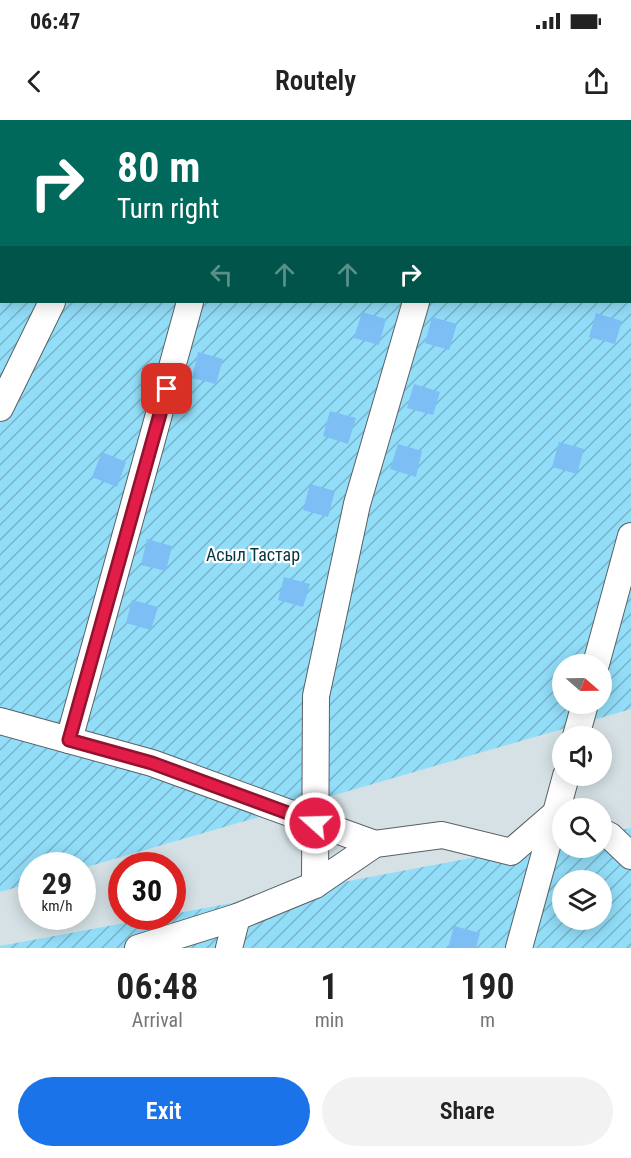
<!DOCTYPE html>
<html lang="en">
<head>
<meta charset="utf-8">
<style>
  :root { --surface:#fff; --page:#f2f2f2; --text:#222; --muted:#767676; --accent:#1a73e8 }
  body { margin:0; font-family:"Roboto Condensed",sans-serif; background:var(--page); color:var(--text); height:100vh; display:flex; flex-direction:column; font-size:22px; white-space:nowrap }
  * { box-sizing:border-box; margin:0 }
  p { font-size:20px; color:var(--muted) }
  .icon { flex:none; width:33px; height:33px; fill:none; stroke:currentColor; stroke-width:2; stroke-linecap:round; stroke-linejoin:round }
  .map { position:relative; height:828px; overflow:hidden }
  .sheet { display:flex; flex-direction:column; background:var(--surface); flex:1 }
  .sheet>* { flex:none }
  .banner { position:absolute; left:0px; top:0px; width:632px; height:183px; box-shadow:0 3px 15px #0003; background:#00695c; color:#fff; overflow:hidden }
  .needle { width:39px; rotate:110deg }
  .tools { position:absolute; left:552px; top:534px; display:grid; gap:12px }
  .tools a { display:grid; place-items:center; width:60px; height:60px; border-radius:50%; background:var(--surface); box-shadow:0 3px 15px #0003; font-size:30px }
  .speed { position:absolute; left:18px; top:732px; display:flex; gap:12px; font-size:30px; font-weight:700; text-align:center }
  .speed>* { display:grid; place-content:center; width:78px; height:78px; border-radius:50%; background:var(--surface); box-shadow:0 3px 15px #0003; line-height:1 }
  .speed small { font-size:15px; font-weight:400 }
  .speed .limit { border:9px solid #d22; background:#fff; color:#111 }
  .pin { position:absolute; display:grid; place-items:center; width:51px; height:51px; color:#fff; margin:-26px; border-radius:12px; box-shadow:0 3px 9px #0006 }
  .me { position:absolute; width:66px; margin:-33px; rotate:290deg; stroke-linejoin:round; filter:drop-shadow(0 0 4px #0008) }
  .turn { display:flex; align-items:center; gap:21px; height:126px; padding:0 18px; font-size:27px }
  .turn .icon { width:78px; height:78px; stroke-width:2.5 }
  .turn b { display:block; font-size:42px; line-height:51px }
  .lanes { display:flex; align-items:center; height:57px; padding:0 18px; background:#0003; justify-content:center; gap:30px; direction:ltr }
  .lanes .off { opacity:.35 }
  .eta { display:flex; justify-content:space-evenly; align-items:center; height:102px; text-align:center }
  .eta b { font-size:36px; font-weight:600; line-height:42px }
  .button { display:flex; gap:12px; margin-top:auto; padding:12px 18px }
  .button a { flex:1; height:69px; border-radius:36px; background:var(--accent); color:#fff; font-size:24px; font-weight:600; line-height:69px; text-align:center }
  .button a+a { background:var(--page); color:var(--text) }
  .status { display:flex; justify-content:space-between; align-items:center; height:42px; padding:0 30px; background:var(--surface); direction:ltr }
  .status svg { height:16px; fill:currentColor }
  header { display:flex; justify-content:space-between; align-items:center; height:78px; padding:0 18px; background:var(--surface); font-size:27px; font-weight:600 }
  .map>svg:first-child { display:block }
</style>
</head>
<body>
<div class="status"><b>06:47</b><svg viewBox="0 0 49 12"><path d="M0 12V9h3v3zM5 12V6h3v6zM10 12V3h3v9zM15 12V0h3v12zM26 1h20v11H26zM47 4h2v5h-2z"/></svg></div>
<header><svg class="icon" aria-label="back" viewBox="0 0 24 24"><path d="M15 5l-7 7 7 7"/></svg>Routely<svg class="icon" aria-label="share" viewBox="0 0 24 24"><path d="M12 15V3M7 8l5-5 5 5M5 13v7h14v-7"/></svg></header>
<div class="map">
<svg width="631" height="828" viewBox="0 0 631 828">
  <defs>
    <pattern id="garden-furrows" width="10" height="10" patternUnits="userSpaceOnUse" patternTransform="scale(1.5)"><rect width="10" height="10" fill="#92ddf8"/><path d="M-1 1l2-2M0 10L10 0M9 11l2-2" fill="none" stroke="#78b4ca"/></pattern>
  </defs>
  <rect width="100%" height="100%" fill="#d5e1e5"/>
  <g fill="url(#garden-furrows)" fill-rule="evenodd">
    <path d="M 0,0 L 631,0 L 631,589 L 83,748 L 82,746 L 32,746 L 31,763 L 0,772 ZM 2,2 L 630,2 L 630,182 L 2,182 ZM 562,544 L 602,544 L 602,584 L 562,584 Z"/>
    <path d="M 631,708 L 631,828 L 0,828 L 0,826 L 157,797 L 172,796 L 173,794 L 562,721 L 562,728 L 602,728 L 602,714 ZM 562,760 L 602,760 L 602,800 L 562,800 Z"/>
  </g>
  <g fill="#7dbef5">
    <polygon points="362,192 386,199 379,225 354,218"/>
    <polygon points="596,193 622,201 615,224 589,217"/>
    <polygon points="432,197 457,204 449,230 425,223"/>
    <polygon points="198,232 223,239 216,264 192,258"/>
    <polygon points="414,264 440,272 433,295 407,288"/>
    <polygon points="330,291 356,298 348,324 323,316"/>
    <polygon points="559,322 584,329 577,354 552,347"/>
    <polygon points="398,324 422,331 416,357 390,349"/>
    <polygon points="102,332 126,342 117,367 92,357"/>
    <polygon points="310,364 335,371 328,397 303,390"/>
    <polygon points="147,419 172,426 166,451 141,445"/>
    <polygon points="284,457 310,464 303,487 278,480"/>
    <polygon points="132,480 158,487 151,510 126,503"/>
    <polygon points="454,806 480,813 476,828 448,828"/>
  </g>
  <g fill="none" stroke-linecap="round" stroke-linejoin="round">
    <defs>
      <g id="street">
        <polyline points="139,2 140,0"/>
        <polyline points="239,2 239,0"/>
        <polyline points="468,2 469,0"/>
        <polyline points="0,288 52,182"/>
        <polyline points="596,544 631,416"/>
        <polyline points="0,601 152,643 375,724"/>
        <polyline points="576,616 585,584"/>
        <polyline points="69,620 190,182"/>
        <polyline points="562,696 556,693 566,656"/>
        <polyline points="602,712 610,716 631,736"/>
        <polyline points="315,765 316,576 357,384 416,182"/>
        <polyline points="138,828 237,797 315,765 375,724 442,715 511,732 556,693 519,828"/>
        <polyline points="229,828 237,797"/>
      </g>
    </defs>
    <use href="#street" stroke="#586165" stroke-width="28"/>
    <use href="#street" stroke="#fff" stroke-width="26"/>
  </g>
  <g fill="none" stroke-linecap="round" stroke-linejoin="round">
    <defs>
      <polyline id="route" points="167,269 69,620 152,643 315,703"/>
    </defs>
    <use href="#route" stroke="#92132f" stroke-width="15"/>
    <use href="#route" stroke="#e11d48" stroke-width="10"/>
  </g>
  <g text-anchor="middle" stroke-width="4.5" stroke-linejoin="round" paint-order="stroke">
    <g font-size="18" fill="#073644" stroke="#fff">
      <text x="253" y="441">Асыл Тастар</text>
    </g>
  </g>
</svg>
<div class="tools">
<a><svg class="needle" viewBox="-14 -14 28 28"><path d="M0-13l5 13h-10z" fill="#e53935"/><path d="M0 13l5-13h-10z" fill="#767676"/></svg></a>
<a><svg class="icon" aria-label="sound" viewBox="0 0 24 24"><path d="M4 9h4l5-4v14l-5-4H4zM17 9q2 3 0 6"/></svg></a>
<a><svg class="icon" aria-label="search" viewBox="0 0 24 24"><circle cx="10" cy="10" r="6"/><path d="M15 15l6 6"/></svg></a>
<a><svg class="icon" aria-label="layers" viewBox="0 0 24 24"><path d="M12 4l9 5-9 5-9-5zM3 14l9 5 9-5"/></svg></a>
</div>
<div class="speed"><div>29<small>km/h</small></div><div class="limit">30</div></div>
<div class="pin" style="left:167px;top:269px;background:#d93025"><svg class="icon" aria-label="arrive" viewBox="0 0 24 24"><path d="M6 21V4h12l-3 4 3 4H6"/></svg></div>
<svg class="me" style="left:315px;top:703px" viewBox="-20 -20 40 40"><circle r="17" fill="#e11d48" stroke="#fff" stroke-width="3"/><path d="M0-11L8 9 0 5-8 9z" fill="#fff"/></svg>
<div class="banner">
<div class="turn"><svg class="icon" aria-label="right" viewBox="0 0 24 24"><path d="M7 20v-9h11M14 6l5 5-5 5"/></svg><div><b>80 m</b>Turn right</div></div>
<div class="lanes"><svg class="icon off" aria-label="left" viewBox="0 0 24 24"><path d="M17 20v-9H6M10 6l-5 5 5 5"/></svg><svg class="icon off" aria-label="ahead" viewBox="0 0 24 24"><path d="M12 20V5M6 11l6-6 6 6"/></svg><svg class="icon off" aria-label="ahead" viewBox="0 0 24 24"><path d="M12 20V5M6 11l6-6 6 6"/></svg><svg class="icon" aria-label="right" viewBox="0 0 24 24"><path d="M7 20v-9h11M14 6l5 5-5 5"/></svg></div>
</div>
</div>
<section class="sheet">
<div class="eta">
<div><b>06:48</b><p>Arrival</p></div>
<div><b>1</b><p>min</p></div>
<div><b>190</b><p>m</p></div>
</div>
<div class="button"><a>Exit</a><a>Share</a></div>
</section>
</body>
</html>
